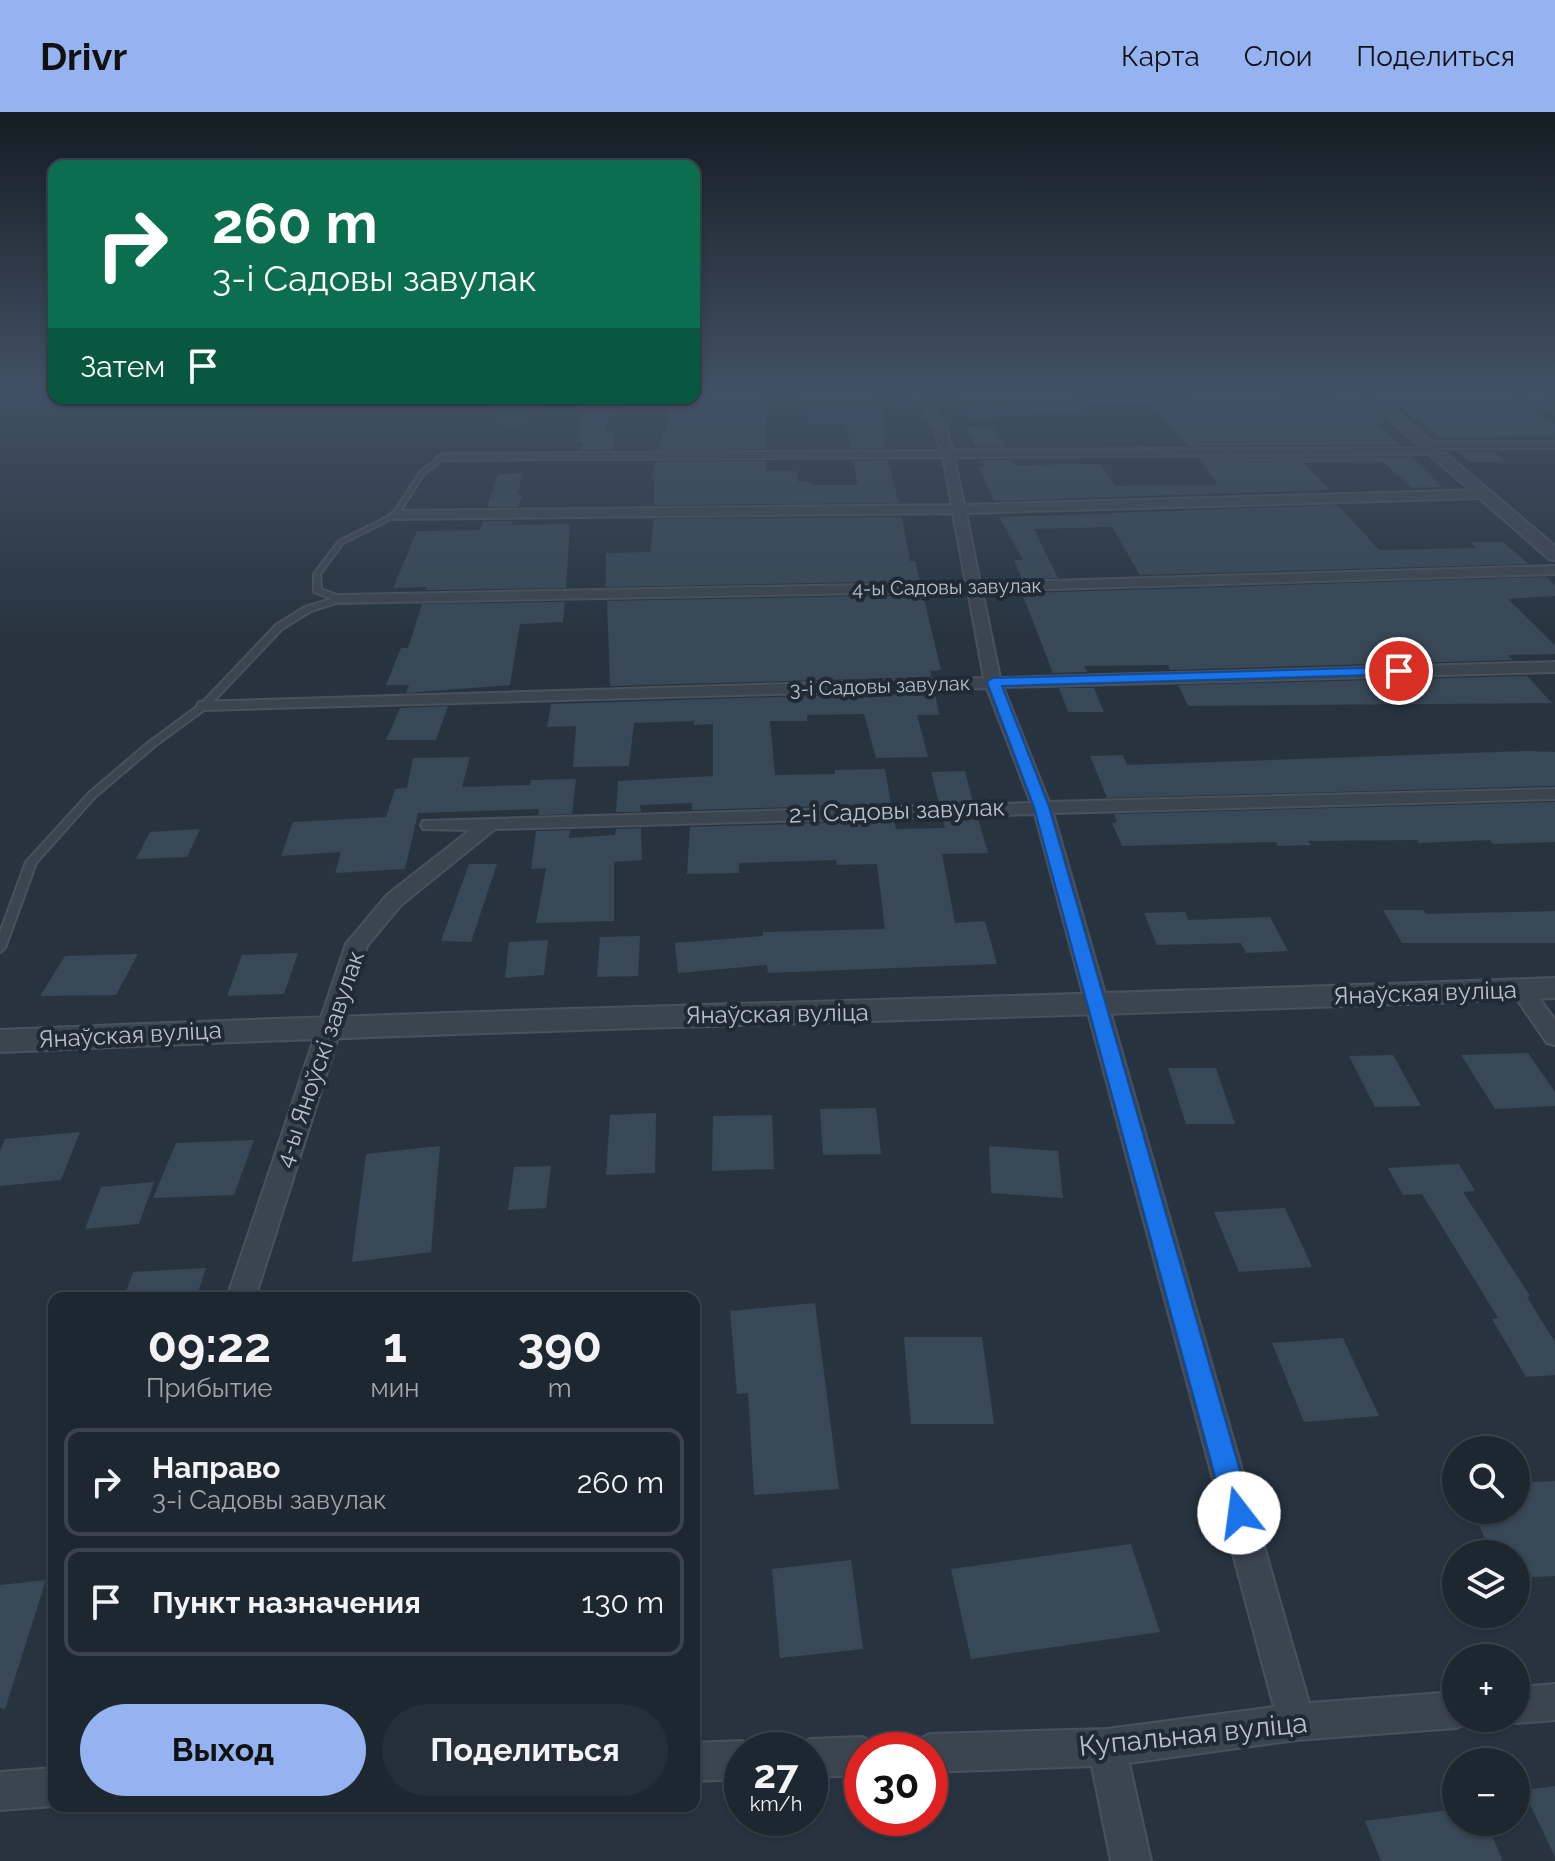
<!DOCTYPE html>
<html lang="ru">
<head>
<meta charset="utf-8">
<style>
  :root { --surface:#1d2730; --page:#252f38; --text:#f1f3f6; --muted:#a0a5ab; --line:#3b444c; --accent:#95b2f1 }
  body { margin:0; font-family:Raleway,sans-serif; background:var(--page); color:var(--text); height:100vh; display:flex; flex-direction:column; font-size:30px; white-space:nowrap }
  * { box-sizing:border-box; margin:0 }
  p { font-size:26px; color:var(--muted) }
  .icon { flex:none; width:44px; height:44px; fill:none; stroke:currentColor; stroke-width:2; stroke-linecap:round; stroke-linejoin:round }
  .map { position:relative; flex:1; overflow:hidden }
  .sheet { position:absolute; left:48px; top:1180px; width:652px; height:520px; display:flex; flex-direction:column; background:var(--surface); border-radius:16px; box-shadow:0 2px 6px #0004,0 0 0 2px var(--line) }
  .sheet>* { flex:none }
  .banner { position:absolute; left:48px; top:48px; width:652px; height:244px; border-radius:16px; box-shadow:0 2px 6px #0004,0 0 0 2px var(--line); background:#0b6e4f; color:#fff; overflow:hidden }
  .controls { position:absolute; left:1442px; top:1324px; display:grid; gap:16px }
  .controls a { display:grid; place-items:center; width:88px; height:88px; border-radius:50%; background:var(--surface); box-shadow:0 2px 6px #0004,0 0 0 2px var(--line); font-size:40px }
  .speed { position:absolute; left:724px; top:1620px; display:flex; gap:16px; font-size:40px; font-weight:700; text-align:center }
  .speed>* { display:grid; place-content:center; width:104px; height:104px; border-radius:50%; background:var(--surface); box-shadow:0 2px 6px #0004,0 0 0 2px var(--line); line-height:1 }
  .speed small { font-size:20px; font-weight:400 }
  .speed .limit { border:12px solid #d22; background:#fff; color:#111 }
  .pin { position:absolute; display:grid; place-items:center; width:68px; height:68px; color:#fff; margin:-34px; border:4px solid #fff; border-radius:50%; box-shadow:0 2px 8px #0007 }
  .me { position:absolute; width:88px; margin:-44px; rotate:345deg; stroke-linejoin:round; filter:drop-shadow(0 0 6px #0008) }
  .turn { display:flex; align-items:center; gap:28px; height:168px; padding:0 32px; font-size:36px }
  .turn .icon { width:104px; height:104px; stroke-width:2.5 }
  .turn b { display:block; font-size:56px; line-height:68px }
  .then { display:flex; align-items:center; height:76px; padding:0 32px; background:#0003; gap:16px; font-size:30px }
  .eta { display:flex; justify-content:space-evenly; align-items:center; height:136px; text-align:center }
  .eta b { font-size:48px; font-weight:700; line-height:56px }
  .action { display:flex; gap:16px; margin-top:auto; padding:16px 32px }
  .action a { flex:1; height:92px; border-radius:48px; background:var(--accent); color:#111; font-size:32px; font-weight:700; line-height:92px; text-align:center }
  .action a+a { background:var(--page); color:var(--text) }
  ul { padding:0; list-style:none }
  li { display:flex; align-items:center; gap:24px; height:108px; margin:0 16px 12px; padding:0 16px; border:4px solid var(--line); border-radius:16px }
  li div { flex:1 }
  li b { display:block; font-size:30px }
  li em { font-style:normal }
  header { display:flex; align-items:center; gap:48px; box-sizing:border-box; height:112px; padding:0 40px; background:var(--accent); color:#111 }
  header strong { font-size:38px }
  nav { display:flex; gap:44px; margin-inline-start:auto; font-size:28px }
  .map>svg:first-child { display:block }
</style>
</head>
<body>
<header>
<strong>Drivr</strong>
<nav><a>Карта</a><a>Слои</a><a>Поделиться</a></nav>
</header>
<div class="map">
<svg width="1555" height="1749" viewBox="0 0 1555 1749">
  <rect width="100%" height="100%" fill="#273440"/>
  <polygon fill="#294041" points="479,286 556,286 519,316 505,315"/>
  <g fill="#394856">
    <polygon points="694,278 766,278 766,285 694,286"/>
    <polygon points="804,278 877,278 878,283 805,284"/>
    <polygon points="953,278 1067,278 1070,282 956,283"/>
    <polygon points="1140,278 1331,278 1333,279 1142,281"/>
    <polygon points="1415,278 1508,279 1555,312 1555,323 1442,327 1398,292 1395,295 1376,279"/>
    <polygon points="1366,291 1385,307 1379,313 1399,333 1188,334 1152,293"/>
    <polygon points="1081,294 1085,300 972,306 965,296"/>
    <polygon points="881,296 883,307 880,307 887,326 883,326 885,336 851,337 846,311 808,312 806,297"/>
    <polygon points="766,297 766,337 658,338 662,321 666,321 669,298"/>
    <polygon points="585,299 611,299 605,320 615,319 613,338 581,338 583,331 575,330"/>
    <polygon points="966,314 994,314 1005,335 976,335"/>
    <polygon points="1456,339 1493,339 1507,350 1470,350"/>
    <polygon points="1412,345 1442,375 1412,376 1383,350 1304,351 1330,378 994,389 979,355 985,355 982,348 1011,348 1014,353 1100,352 1116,374 1218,373 1198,346"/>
    <polygon points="888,348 899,391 654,393 654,367 651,367 655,350 766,349 766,359 796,359 798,370 811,370 812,373 858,373 853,349"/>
    <polygon points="523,361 517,383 523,383 518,395 487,395 498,362"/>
    <polygon points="1338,393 1379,438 1477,436 1470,430 1503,430 1529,452 1140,463 1112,415 1034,417 1058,466 1022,467 1014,448 1023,448 999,405"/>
    <polygon points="902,405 910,449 915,449 920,469 606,475 606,441 650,440 654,407"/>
    <polygon points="483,409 513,409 512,413 570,412 566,476 426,478 427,475 393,476 417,419 480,418"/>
    <polygon points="1546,465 1555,473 1555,484 1508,487 1555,533 1555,542 1508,543 1513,548 1170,558 1168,553 1084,554 1087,560 1053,561 1023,484 1030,484 1028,481"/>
    <polygon points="923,483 941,558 930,559 931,565 610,574 607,489"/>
    <polygon points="565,490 563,510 520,512 510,573 406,581 409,573 386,573 401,536 408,536 422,492"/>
    <polygon points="1527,564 1552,591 1188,594 1178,573"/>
    <polygon points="1059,576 1094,576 1104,600 1068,600"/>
    <polygon points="935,580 939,603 917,603 928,645 876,646 864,602 807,603 807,609 770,609 775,663 835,662 835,658 885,657 891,692 692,698 692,691 640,693 641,700 616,700 618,669 713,664 713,612 694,613 694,609 634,611 629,654 573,655 576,614 547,615 551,592"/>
    <polygon points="448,594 436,628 386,628 400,596"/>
    <polygon points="1529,639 1555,640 1555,674 1107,686 1090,644 1123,643 1127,653"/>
    <polygon points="470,645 462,675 530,673 531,668 576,667 572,702 538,703 539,697 418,701 405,757 335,761 341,740 281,744 293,710 386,705 395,677 407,676 413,646"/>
    <polygon points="965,659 973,690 939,691 931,660"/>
    <polygon points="1555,690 1555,730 1493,732 1490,728 1419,731 1417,728 1308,729 1311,733 1278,734 1276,730 1122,734 1112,711 1117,710 1114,702"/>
    <polygon points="978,707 988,741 942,742 955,811 985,809 997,852 768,861 767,853 678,861 675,831 763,824 763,820 885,817 877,752 837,753 836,748 739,751 739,761 687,762 690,715 894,709 896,717 945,716 943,708"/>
    <polygon points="641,716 642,748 614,750 614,809 536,811 546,756 531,757 536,719 570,718 569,726 615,723 616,717"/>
    <polygon points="200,717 187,745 136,747 150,720"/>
    <polygon points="469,752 497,752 471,830 441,829"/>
    <polygon points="1383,798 1423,798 1426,802 1555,799 1555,831 1402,831"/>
    <polygon points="1185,800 1188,808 1270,805 1288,839 1246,841 1241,831 1157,833 1144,801"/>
    <polygon points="640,824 638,864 597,865 600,825"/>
    <polygon points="548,828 544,863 505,866 509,830"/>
    <polygon points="298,841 284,882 227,884 242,843"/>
    <polygon points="138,842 116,883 40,884 65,844"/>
    <polygon points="1528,941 1555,980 1555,994 1495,997 1461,943"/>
    <polygon points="1393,943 1421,994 1375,995 1349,944"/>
    <polygon points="1168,956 1216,956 1235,1012 1186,1012"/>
    <polygon points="876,996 881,1042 823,1043 820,997"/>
    <polygon points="656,1001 655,1061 606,1063 610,1003"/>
    <polygon points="772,1003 774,1057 712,1059 713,1004"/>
    <polygon points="80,1020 61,1068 0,1074 0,1039 5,1027"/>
    <polygon points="254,1028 234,1083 153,1086 176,1031"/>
    <polygon points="440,1034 431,1140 352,1150 366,1042"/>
    <polygon points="989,1034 1058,1039 1063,1086 991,1081"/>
    <polygon points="1459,1052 1475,1079 1463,1080 1530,1184 1527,1185 1555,1230 1555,1263 1526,1265 1492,1207 1498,1206 1422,1082 1403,1083 1388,1056"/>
    <polygon points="551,1054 546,1096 508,1098 514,1055"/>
    <polygon points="154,1070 139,1112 85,1117 101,1075"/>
    <polygon points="1285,1096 1312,1155 1239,1160 1214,1100"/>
    <polygon points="206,1156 196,1186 124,1186 133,1160"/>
    <polygon points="815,1191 839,1377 754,1383 748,1281 737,1282 730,1199"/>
    <polygon points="904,1225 982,1225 994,1312 911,1312"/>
    <polygon points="1343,1226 1379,1304 1304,1310 1272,1231"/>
    <polygon points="1555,1369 1555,1464 1516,1466 1516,1442 1492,1442 1472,1398 1516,1398 1516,1371"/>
    <polygon points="1131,1432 1160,1520 971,1547 951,1457"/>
    <polygon points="851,1448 863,1537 780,1546 772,1457"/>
    <polygon points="46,1468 5,1597 0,1596 0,1473"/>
    <polygon points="1555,1674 1555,1745 1523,1678"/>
    <polygon points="1456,1697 1456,1710 1486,1710 1503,1749 1381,1749 1365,1709"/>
  </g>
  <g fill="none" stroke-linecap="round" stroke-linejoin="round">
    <defs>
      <polygon id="service" points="441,344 446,345 424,362 397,404 343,431 320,462 321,477 342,485 342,489 311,499 282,517 208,595 155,634 95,685 36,751 5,836 0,840 0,821 26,750 89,681 149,630 202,591 276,513 305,495 332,487 314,480 314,462 339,429 393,402 420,360"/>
      <g id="minor">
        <polygon points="913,278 923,278 928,286 1370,282 1375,285 1370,288 932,293 946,315 952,338 1423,336 1420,333 1426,330 1555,330 1555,336 1436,336 1439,339 1433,342 954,345 964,393 1484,378 1490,382 1484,386 966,401 980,471 1555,454 1555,462 982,479 1000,566 1555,550 1555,560 1003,575 1049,690 1555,677 1555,687 1053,701 1309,1591 1456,1580 1456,1606 1471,1606 1469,1611 1456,1616 1296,1628 1129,1651 1151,1749 1111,1749 1092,1654 930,1660 930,1638 913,1638 917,1628 930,1622 1107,1617 1274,1595 1035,702 495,717 401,793 367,834 255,1186 227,1186 346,832 387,783 470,718 423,717 421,713 423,709 1031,691 987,576 205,598 199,596 197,593 199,590 984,566 968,479 339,491 332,487 339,483 966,471 953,401 395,407 389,403 395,399 952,393 943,345 443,348 437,345 443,342 941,339 934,315 921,293 582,296 577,293 582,290 918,286"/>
        <polygon points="1521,278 1533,278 1555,293 1555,301"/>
        <polygon points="1521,869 1529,872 1555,908 1555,933 1547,931 1510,877 1513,872"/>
        <polygon points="1555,1572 1555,1608 1516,1611 1504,1606 1516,1606 1516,1575"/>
        <polygon points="862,1625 875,1631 878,1638 862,1638 862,1663 810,1665 810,1638 795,1638 797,1633 810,1627"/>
        <polygon points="742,1629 756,1638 742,1638 742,1667 694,1669 694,1631"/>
        <polygon points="54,1656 54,1694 0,1698 0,1660"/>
      </g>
      <g id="tertiary">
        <polygon points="1356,278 1370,278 1555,434 1555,448 1549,447"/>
        <path d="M 1555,866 L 1555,886 C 1037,907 518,916 0,940 L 0,918 C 518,895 1037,886 1555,866 Z"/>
      </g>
    </defs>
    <use href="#service" stroke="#48515c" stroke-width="4"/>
    <use href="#minor" stroke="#48515c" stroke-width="4"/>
    <use href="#tertiary" stroke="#48515c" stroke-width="4"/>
    <use href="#service" fill="#3b4550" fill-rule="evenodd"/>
    <use href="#minor" fill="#3b4550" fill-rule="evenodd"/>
    <use href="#tertiary" fill="#3b4550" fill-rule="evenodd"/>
  </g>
  <linearGradient id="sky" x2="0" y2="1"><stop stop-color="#151d23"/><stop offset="0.53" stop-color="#415064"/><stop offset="1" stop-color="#415064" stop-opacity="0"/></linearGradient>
  <rect width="1555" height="523" fill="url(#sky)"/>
  <polygon fill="#1a73e8" stroke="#114b97" stroke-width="2" points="1399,555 1404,556 1404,562 1002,574 1049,695 1252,1401 1248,1411 1239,1415 1229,1411 1225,1401 1034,695 987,570 993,566"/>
  <g text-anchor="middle" stroke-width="8" stroke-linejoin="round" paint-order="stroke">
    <g font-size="20" fill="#b8c0ca" stroke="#202a35">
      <text transform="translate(947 475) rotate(-1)" y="7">4-ы Садовы завулак</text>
      <text transform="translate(880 574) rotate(-2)" y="7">3-і Садовы завулак</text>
    </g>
    <g font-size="24" fill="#b8c0ca" stroke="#202a35">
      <text transform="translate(897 699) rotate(-2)" y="8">2-і Садовы завулак</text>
      <text transform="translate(1425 881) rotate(-2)" y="8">Янаўская вуліца</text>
      <text transform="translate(777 902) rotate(-1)" y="8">Янаўская вуліца</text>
      <text transform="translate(130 923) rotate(-3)" y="8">Янаўская вуліца</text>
      <text transform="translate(320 947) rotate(-71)" y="8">4-ы Яноўскі завулак</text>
    </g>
    <g font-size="28" fill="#b8c0ca" stroke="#202a35">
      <text transform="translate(1193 1622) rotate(-6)" y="10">Купальная вуліца</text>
    </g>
  </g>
</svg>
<div class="controls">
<a><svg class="icon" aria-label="search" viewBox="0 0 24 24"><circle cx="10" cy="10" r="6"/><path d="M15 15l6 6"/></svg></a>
<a><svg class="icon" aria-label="layers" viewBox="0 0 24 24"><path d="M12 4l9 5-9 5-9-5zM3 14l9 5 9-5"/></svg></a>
<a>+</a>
<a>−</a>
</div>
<div class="speed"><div>27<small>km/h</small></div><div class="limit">30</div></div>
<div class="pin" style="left:1399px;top:559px;background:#d93025"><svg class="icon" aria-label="arrive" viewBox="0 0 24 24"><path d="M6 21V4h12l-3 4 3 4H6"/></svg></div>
<svg class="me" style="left:1239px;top:1401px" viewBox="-20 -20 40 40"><circle r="19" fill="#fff"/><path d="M0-13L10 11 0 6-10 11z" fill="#1a73e8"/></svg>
<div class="banner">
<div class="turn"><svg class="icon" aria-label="right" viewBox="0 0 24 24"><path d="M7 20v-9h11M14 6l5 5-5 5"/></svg><div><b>260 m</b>3-і Садовы завулак</div></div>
<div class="then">Затем<svg class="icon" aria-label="arrive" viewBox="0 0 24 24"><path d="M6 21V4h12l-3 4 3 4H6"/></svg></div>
</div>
<section class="sheet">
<div class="eta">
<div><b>09:22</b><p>Прибытие</p></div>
<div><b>1</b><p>мин</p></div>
<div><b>390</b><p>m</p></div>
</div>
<ul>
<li><svg class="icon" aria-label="right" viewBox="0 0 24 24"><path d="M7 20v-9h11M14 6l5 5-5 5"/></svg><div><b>Направо</b><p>3-і Садовы завулак</p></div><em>260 m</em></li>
<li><svg class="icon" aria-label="arrive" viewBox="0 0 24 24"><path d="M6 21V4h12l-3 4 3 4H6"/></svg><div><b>Пункт назначения</b></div><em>130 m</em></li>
</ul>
<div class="action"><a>Выход</a><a>Поделиться</a></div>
</section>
</div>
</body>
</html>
